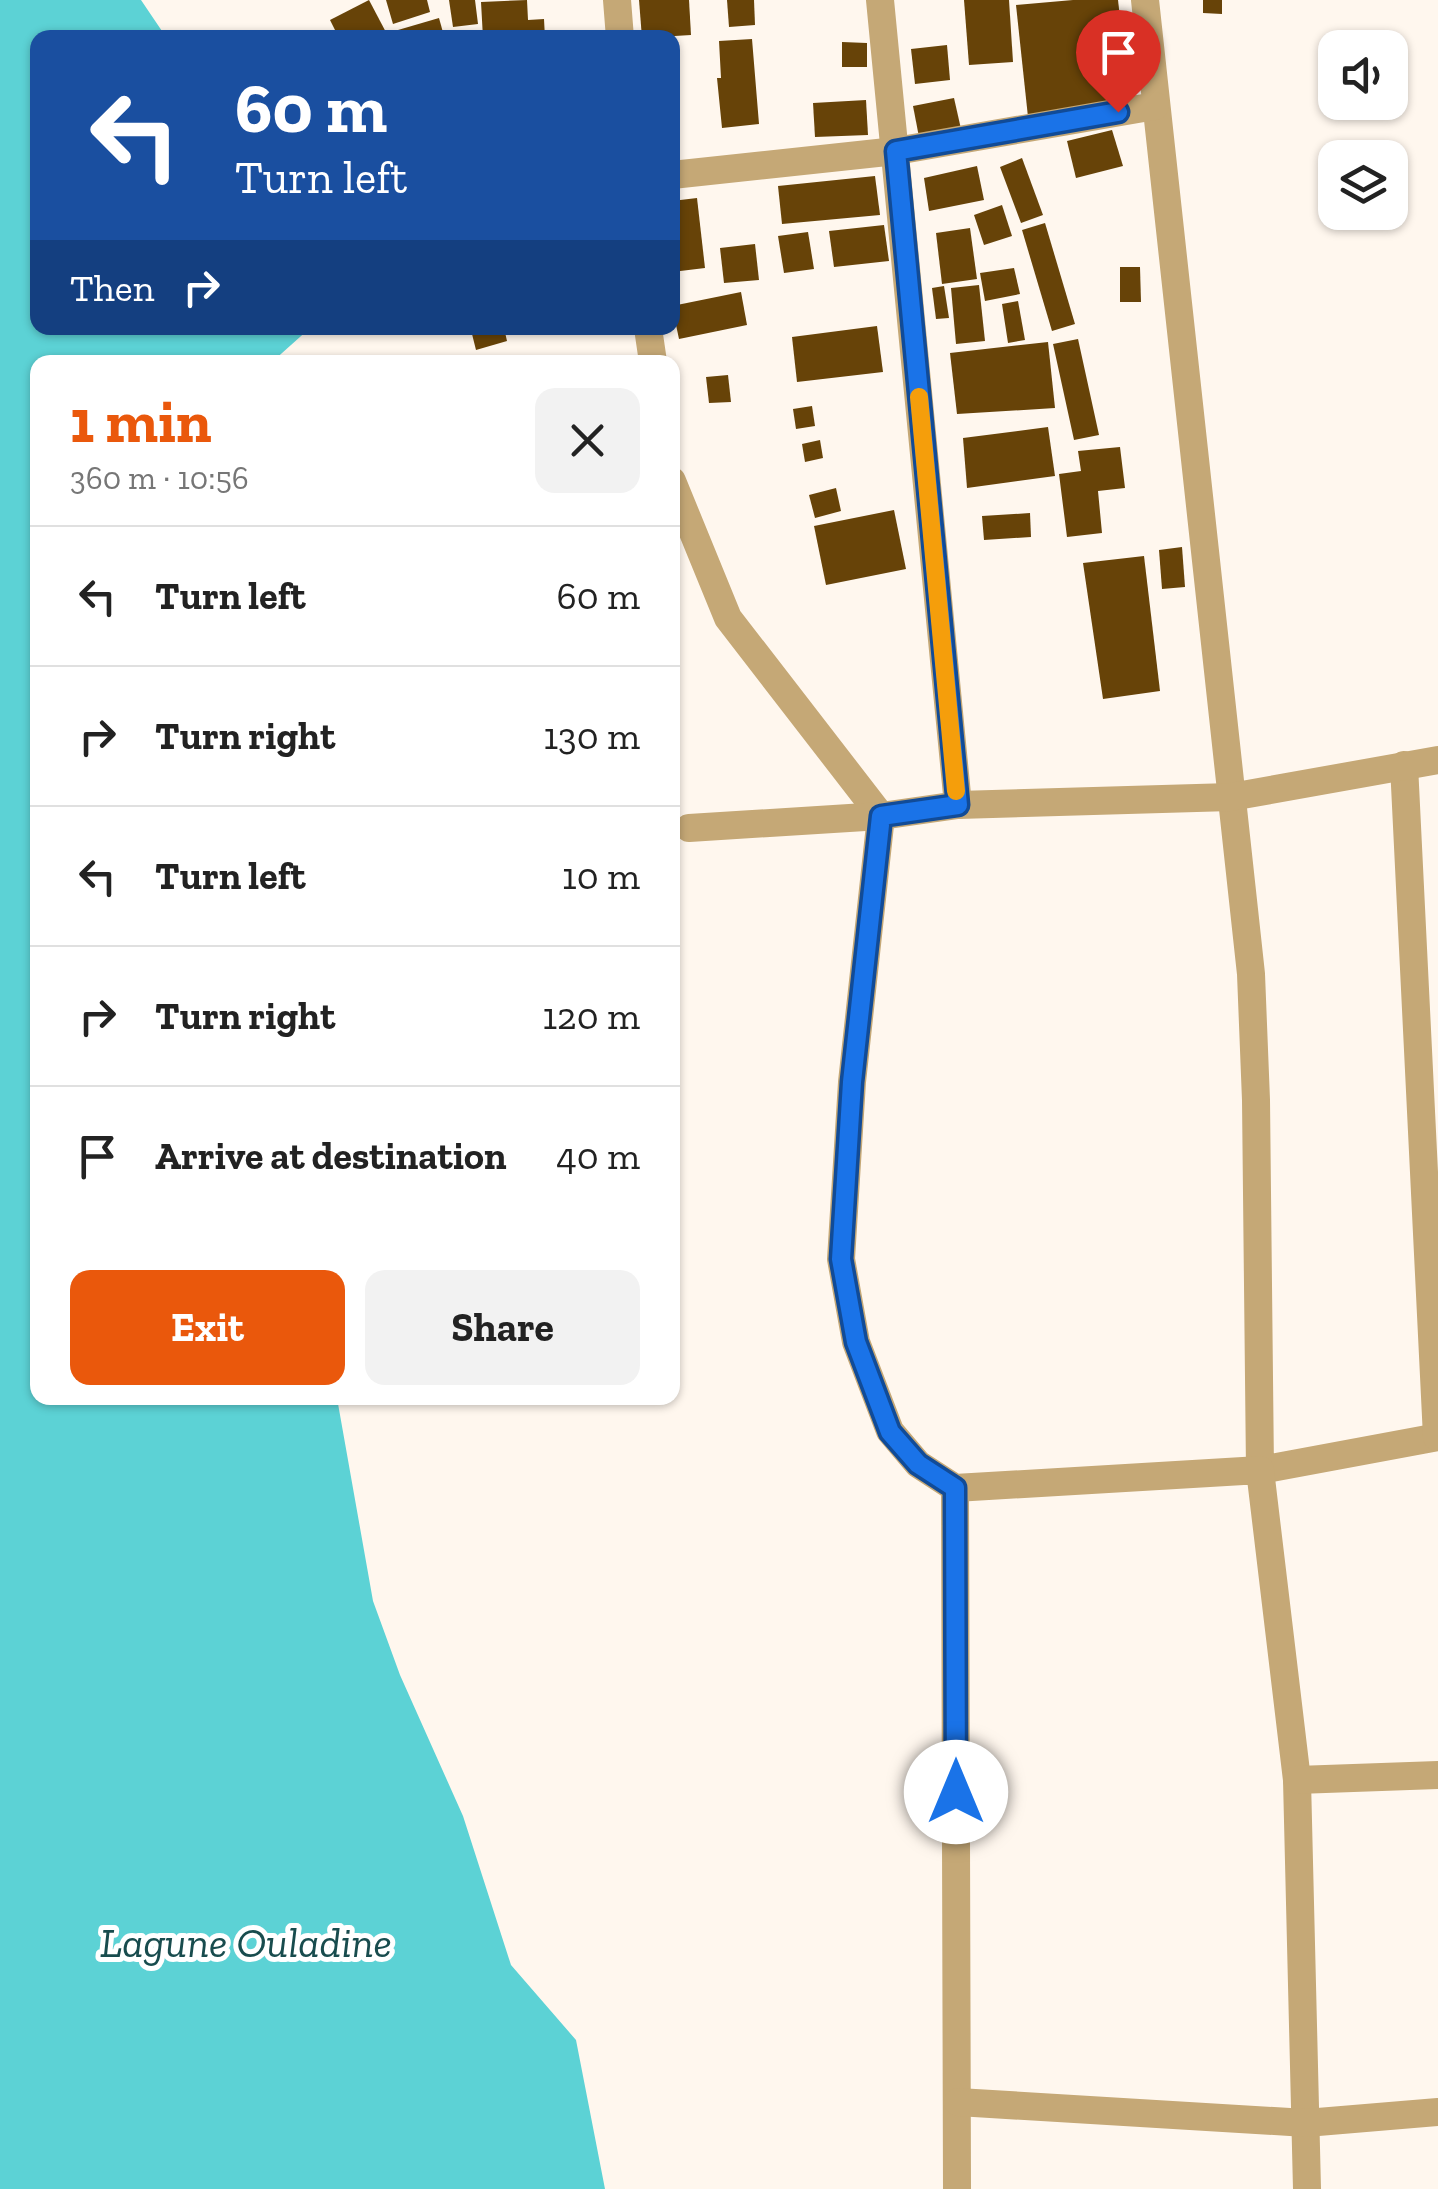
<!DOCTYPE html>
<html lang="en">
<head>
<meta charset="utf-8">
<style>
  :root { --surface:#fff; --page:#f2f2f2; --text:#222; --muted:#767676; --line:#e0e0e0; --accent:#ea580c }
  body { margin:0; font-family:"Zilla Slab",serif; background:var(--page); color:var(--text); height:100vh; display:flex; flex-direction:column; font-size:38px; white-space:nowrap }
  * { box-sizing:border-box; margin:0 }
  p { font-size:32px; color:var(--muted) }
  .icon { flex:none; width:55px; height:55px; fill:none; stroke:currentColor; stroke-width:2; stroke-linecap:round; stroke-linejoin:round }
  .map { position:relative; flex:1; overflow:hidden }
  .details { position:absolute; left:30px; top:355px; width:650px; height:1050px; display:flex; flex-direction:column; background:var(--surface); border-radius:20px; box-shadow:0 2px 8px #0004 }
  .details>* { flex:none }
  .guide { position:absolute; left:30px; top:30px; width:650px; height:305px; border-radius:20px; box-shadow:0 2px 8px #0004; background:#1a4fa0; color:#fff; overflow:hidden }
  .tools { position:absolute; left:1318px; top:30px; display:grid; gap:20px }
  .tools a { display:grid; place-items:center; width:90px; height:90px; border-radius:20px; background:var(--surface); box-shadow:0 2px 8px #0004; font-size:50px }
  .pin { position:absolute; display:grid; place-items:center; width:85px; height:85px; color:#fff; margin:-102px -42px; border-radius:50% 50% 50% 0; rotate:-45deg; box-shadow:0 0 10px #0007 }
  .pin .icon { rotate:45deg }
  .me { position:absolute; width:110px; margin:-55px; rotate:0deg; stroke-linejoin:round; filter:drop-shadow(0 0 8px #0008) }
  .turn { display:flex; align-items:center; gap:35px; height:210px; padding:0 40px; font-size:45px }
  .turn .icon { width:130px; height:130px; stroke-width:2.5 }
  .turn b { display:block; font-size:70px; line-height:85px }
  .then { display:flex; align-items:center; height:95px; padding:0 40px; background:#0003; gap:20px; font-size:38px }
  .round { display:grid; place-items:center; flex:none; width:105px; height:105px; border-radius:20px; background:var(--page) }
  .overview { display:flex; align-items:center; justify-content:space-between; height:170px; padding:0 40px }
  h1 { font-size:60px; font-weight:700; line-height:75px; color:var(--accent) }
  .cta { display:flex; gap:20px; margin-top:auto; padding:20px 40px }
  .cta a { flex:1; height:115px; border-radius:20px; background:var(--accent); color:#fff; font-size:40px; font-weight:700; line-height:115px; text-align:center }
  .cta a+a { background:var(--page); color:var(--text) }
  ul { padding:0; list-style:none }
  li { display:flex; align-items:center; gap:30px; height:140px; padding:0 40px; border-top:2px solid var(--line) }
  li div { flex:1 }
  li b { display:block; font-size:38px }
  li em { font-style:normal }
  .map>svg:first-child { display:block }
</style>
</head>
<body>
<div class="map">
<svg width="1438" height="2189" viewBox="0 0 1438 2189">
  <rect width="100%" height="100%" fill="#fff7ee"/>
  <polygon fill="#5cd2d5" points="0,0 141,0 166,37 38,38 38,328 310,328 272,362 38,362 38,1398 337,1398 373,1601 400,1675 463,1816 511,1965 576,2040 605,2189 0,2189"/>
  <g fill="#674308">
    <polygon points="369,0 389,38 339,38 330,20"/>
    <polygon points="386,0 427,0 430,12 393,24"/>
    <polygon points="449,0 475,0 478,24 453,27"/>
    <polygon points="527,0 528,20 544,19 545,38 483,38 481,2"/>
    <polygon points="639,0 689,0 691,35 642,38"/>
    <polygon points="727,0 754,0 755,25 729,27"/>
    <polygon points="964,0 1009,0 1013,62 969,65"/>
    <polygon points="1073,0 1118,0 1130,107 1028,117 1016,5"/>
    <polygon points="1203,0 1222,0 1222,14 1203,13"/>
    <polygon points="439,18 444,36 401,38 398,30"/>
    <polygon points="752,39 759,124 722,128 717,78 721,78 719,41"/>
    <polygon points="842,42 867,43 867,67 842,67"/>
    <polygon points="947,45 950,80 915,84 911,49"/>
    <polygon points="954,98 961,129 919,137 913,106"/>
    <polygon points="866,100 868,135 815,137 813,103"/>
    <polygon points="1112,130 1123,166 1076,178 1067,141"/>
    <polygon points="1022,158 1043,215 1021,223 1000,167"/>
    <polygon points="977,166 984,200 929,211 924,178"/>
    <polygon points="875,176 880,215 782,224 778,186"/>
    <polygon points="697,198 705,268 672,272 672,201"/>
    <polygon points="1002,205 1012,236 984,245 974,215"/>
    <polygon points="1045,223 1075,324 1052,331 1022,230"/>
    <polygon points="884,225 889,261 834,267 829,231"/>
    <polygon points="970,228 977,279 942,284 936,233"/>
    <polygon points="808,232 814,269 784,273 778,236"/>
    <polygon points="755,244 759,280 724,283 720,248"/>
    <polygon points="1120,267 1140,267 1141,302 1120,302"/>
    <polygon points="1014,268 1020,294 985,301 980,273"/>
    <polygon points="979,285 985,341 956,344 951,288"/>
    <polygon points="944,286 949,318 936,319 932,288"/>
    <polygon points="741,292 747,325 679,339 672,306"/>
    <polygon points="1018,301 1025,340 1008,343 1002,304"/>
    <polygon points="877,326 883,372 797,382 792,337"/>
    <polygon points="481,328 504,328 507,341 476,350 471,330"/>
    <polygon points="1078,339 1099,435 1074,440 1053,344"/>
    <polygon points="1048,342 1055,408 957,414 950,353"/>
    <polygon points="728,375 731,402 709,403 706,377"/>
    <polygon points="812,406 815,426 796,429 793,409"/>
    <polygon points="1048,427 1055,476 967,488 963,438"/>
    <polygon points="820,440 823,458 805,462 802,444"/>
    <polygon points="1120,447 1125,488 1098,491 1102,533 1067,537 1059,474 1081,471 1078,451"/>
    <polygon points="836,488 841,511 815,518 809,495"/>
    <polygon points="894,510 906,569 826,585 814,526"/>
    <polygon points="1030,513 1031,537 984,540 982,516"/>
    <polygon points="1182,547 1185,587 1162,589 1159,550"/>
    <polygon points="1144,556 1160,691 1103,699 1083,563"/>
  </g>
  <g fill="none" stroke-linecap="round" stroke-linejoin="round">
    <g stroke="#c5a876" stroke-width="28">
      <polyline points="617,0 620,38"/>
      <polyline points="880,0 958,805"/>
      <polyline points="1145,0 1251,974 1256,1100 1260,1470 1438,1437"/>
      <polyline points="672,175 896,151 1155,106"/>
      <polyline points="648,328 653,362"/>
      <polyline points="672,481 728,618 881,816 852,1082 841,1259 856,1342 890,1431 918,1464 955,1488 1260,1470 1297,1780 1307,2189"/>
      <polyline points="1404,765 1437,1437"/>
      <polyline points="689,828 881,816 958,805 1231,797 1438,760"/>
      <polyline points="955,1488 957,2189"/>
      <polyline points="1297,1780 1438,1775"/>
      <polyline points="958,2102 1306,2123 1438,2112"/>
    </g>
  </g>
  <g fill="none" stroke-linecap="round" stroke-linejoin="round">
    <defs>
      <polyline id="route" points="956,1792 955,1488 918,1464 890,1432 856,1342 841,1259 852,1082 881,816 958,805 896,151 1118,112"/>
    </defs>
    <use href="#route" stroke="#114b97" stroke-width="25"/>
    <use href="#route" stroke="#1a73e8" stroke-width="18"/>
    <polyline stroke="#f59e0b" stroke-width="18" points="919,397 956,791"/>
  </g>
  <g text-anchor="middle" stroke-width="10" stroke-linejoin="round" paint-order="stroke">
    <g font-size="42" font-style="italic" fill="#184c4e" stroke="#fff">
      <text x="246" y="1957">Lagune Ouladine</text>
    </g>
  </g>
</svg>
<div class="tools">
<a><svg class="icon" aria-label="sound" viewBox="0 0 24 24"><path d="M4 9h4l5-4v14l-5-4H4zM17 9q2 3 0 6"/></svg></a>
<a><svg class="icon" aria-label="layers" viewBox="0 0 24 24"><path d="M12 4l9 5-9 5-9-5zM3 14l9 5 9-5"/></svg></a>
</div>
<div class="pin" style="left:1118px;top:112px;background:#d93025"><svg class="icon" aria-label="arrive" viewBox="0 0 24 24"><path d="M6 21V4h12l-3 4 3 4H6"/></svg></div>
<svg class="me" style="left:956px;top:1792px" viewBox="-20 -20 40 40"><circle r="19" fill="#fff"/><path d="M0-13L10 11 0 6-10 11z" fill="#1a73e8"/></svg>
<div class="guide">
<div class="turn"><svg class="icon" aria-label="left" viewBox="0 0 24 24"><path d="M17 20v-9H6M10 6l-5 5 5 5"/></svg><div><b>60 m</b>Turn left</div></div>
<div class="then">Then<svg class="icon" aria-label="right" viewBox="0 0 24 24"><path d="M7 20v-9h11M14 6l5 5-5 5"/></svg></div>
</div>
<section class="details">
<div class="overview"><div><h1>1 min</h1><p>360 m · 10:56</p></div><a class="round"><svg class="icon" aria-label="close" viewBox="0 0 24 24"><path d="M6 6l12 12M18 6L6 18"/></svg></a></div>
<ul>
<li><svg class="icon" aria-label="left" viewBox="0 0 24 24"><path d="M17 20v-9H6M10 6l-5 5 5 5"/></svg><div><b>Turn left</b></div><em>60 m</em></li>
<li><svg class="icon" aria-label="right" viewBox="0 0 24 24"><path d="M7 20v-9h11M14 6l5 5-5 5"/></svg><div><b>Turn right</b></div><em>130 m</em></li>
<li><svg class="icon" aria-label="left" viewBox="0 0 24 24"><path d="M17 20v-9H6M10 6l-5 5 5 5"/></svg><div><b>Turn left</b></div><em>10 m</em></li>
<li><svg class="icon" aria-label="right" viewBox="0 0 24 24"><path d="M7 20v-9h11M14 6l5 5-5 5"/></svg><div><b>Turn right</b></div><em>120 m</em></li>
<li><svg class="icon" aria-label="arrive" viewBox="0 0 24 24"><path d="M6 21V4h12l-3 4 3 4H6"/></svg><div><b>Arrive at destination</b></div><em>40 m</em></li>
</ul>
<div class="cta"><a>Exit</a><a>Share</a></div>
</section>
</div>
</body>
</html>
